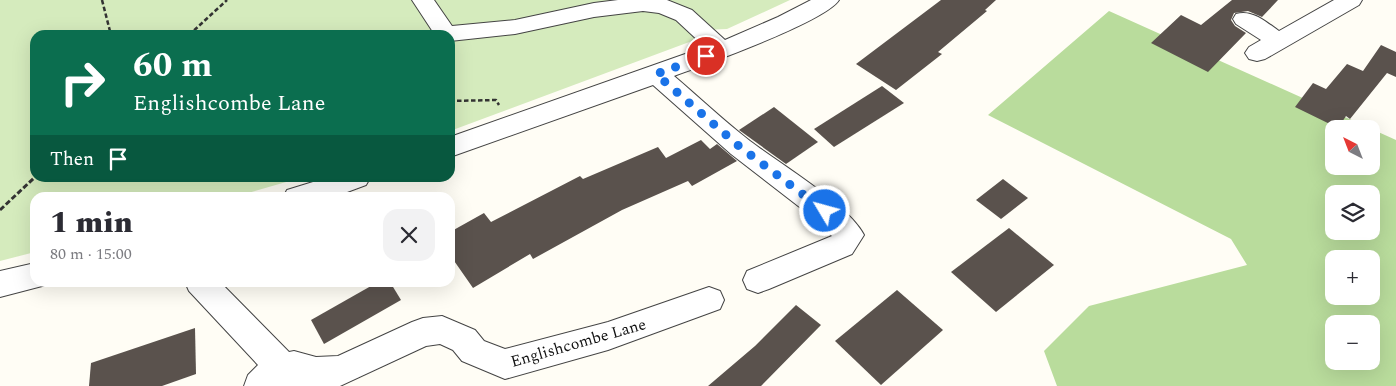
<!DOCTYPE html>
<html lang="en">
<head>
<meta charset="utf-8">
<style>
  :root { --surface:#fff; --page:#f2f2f3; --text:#2b2b33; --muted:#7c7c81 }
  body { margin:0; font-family:Spectral,serif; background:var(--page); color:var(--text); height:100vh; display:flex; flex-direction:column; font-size:19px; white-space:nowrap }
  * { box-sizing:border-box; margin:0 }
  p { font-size:16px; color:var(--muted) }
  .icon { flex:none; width:28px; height:28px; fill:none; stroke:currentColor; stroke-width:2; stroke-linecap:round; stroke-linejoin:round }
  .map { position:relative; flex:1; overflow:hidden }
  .details { position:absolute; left:30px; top:192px; width:425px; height:95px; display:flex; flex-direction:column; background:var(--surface); border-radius:15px; box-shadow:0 5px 20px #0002 }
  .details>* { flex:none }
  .banner { position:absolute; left:30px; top:30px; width:425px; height:152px; border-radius:15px; box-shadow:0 5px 20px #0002; background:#0b6e4f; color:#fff; overflow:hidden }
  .needle { width:32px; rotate:318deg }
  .controls { position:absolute; left:1325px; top:120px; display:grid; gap:10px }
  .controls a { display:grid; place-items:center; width:55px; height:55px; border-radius:10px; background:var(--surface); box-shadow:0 5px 20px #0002; font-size:25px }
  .pin { position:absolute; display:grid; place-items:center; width:42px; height:42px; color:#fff; margin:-21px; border:2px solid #fff; border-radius:50%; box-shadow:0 1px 5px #0007 }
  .me { position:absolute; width:55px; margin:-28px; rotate:307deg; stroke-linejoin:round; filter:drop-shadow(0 0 4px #0008) }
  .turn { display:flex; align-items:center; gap:18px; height:105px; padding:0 20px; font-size:22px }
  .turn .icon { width:65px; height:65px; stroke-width:2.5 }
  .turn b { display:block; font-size:35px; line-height:42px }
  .then { display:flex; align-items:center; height:48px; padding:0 20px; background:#0003; gap:10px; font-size:19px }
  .round { display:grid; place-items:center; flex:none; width:52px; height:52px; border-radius:15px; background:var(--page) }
  .summary { display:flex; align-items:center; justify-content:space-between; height:85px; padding:0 20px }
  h1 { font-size:30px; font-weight:800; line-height:38px }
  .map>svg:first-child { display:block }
</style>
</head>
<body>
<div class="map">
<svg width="1396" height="386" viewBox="0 0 1396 386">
  <rect width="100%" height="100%" fill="#fffdf5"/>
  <polygon fill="#d5ebbd" points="0,0 790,0 727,29 702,30 692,41 450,131 450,35 35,35 35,178 300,178 234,197 35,198 35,252 0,261"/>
  <path fill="#b9dc9c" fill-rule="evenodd" d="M 1109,11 L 1396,140 L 1396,386 L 1057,386 L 1044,351 L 1089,306 L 1247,265 L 1231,239 L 988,115 ZM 1334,129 L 1371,129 L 1371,166 L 1334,166 ZM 1334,194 L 1371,194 L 1371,231 L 1334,231 ZM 1334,259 L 1371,259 L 1371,296 L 1334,296 ZM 1334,324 L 1371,324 L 1371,361 L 1334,361 Z"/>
  <g fill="#5a524d">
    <polygon points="941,0 996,0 985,10 987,11 938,52 942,54 896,90 856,64"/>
    <polygon points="1232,0 1278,0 1262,17 1248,11 1234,13 1231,20 1235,26 1246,33 1208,72 1151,43 1181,15 1201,25"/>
    <polygon points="1381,45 1396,52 1396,77 1387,73 1350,119 1346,116 1338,128 1295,107 1313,83 1326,89 1347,64 1363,71"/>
    <polygon points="882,86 904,103 834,147 814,129"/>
    <polygon points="774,107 818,142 786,164 739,130"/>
    <polygon points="701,140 710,149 717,144 737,161 692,186 688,181 622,210 533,259 530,254 473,288 450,255 450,232 484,213 491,222 580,176 583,179 658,147 666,158"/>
    <polygon points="1003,179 1028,198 1001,219 976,200"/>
    <polygon points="1009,228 1054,265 996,312 951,272"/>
    <polygon points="378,282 390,282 401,300 324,344 311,320"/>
    <polygon points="897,290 943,330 881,385 835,341"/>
    <polygon points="796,305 821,325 761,386 708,386 755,346"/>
    <polygon points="195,328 196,374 162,386 89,386 91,363"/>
  </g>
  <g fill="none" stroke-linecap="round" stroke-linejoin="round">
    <defs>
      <g id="minor">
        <path d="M 412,0 L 434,0 L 452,26 L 515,20 L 594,3 L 618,0 L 667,0 L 692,10 L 725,40 L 778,17 L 811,0 L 839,0 C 825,22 704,65 674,76 C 700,98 724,121 750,141 C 779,163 849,205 864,235 L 852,254 L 769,289 L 758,293 L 747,289 L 743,280 L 747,271 L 832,236 L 815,219 L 731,154 L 653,85 L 450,157 L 450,137 L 705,47 L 676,20 L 659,13 L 643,11 L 594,17 L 515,34 L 450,41 L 450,35 L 435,35 Z"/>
        <path d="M 1334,0 L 1362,0 L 1359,5 L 1265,59 L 1257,61 L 1249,59 L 1245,53 L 1249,47 L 1261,40 L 1236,24 L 1233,19 L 1236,14 C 1252,9 1266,22 1279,31 Z"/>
        <polygon points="326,178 370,178 366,185 331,198 283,198 287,190"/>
        <polygon points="35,263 35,282 47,282 46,285 0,297 0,271"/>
        <polygon points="185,282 220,282 289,352 294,351 316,357 338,356 412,322 423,318 442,316 475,330 484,341 505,349 608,322 709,287 720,291 724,300 720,309 608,350 505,379 462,361 453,350 440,344 426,346 340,386 244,386 248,375 258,365 189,291"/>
      </g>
    </defs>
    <use href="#minor" stroke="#444" stroke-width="2"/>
    <g stroke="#333" stroke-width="2.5" stroke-dasharray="4.5 2.5" stroke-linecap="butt">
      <polyline points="102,0 111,35"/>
      <polyline points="189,35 227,0"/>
      <polyline points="450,101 496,100 499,105"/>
    </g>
    <polyline stroke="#333" stroke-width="3" stroke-dasharray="5.5 2.5" stroke-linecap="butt" points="0,210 35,177"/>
    <use href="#minor" fill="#fff" fill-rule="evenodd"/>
  </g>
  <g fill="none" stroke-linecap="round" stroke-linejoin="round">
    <polyline stroke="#1a73e8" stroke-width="9" stroke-dasharray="0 16.2" points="706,56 656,74 740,147 825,211"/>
  </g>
  <g text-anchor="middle" stroke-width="5" stroke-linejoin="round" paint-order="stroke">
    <g font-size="16" fill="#111" stroke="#fff">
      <text transform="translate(578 342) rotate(-16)" y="6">Englishcombe Lane</text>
    </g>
  </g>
</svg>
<div class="controls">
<a><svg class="needle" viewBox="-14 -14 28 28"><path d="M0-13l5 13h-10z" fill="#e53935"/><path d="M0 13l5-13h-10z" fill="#7c7c81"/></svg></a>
<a><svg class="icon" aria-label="layers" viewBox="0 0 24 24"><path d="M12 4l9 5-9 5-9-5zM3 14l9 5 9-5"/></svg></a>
<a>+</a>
<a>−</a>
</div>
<div class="pin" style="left:706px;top:56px;background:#d93025"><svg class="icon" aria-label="arrive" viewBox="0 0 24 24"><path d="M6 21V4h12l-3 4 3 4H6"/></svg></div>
<svg class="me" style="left:825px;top:211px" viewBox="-20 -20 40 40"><circle r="17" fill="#1a73e8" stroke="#fff" stroke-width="3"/><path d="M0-11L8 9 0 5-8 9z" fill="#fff"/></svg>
<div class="banner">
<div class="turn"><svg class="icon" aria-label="right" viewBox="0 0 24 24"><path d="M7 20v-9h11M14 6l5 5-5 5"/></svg><div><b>60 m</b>Englishcombe Lane</div></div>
<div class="then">Then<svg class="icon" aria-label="arrive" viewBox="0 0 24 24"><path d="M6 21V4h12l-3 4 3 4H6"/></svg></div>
</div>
<section class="details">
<div class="summary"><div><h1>1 min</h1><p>80 m · 15:00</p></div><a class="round"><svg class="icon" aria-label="close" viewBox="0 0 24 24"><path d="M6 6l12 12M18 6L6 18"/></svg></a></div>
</section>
</div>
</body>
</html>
